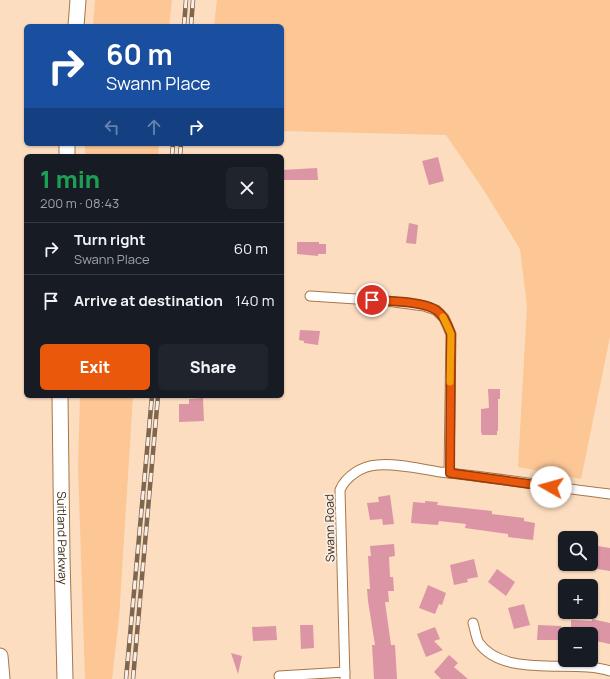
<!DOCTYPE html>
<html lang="en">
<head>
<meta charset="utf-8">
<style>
  :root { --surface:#171b24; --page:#20242c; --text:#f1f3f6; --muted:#9ea1a6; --line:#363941; --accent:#ea580c }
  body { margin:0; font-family:Manrope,sans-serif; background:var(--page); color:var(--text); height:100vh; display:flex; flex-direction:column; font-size:15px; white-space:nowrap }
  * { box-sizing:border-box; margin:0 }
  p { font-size:13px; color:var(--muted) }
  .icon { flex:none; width:22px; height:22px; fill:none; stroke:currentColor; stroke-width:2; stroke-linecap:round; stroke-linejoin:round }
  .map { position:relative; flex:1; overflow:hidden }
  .sheet { position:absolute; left:24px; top:154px; width:260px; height:244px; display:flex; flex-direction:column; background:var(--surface); border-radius:6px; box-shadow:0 1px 3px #0004 }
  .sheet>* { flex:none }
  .guide { position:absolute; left:24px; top:24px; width:260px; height:122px; border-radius:6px; box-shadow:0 1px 3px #0004; background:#1a4fa0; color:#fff; overflow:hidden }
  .buttons { position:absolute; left:558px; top:531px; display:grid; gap:8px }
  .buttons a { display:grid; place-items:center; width:40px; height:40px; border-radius:6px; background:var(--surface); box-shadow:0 1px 3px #0004; font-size:20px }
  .pin { position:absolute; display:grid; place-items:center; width:34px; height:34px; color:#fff; margin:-17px; border:2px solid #fff; border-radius:50%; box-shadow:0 1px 4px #0007 }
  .me { position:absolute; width:44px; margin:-22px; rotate:277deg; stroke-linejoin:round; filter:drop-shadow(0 0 3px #0008) }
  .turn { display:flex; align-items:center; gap:14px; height:84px; padding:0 16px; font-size:18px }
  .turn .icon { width:52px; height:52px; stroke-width:2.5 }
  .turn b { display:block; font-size:28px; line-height:34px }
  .lanes { display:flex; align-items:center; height:38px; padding:0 16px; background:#0003; justify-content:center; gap:20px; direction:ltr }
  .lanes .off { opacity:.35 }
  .round { display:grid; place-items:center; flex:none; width:42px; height:42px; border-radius:6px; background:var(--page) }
  .headline { display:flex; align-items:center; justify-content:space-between; height:68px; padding:0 16px }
  h1 { font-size:24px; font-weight:800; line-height:30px; color:#1e9e55 }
  .cta { display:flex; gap:8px; margin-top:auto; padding:8px 16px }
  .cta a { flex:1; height:46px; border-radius:6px; background:var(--accent); color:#fff; font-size:16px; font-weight:800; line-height:46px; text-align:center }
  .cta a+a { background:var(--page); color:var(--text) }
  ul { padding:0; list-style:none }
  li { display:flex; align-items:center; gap:12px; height:52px; padding:0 16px; border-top:1px solid var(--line) }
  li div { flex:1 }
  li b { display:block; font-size:15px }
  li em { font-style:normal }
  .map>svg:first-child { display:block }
</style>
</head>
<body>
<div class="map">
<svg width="610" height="679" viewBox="0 0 610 679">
  <rect width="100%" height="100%" fill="#fcddc0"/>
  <g fill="#fcc695">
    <polygon points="95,0 172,0 169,26 93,26"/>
    <polygon points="217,0 610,0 610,337 581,479 518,467 527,306 520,249 483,189 446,135 282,131 282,26 214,26"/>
    <polygon points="85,144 159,144 158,156 85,156"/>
    <polygon points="80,396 133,396 119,619 112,679 85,679 78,466"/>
  </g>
  <g fill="#db95a5">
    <polygon points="438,157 444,181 429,185 422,161"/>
    <polygon points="317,168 318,180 282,180 282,170"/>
    <polygon points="409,223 418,225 416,244 406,243"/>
    <polygon points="297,242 319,242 319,244 326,244 326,254 318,254 318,256 297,254"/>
    <polygon points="300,330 320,331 318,345 304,343 304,341 299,340"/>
    <polygon points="488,389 500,389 500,399 498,399 498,431 497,431 497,435 482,435 481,431 481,409 489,408"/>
    <polygon points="203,398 204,421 179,422 179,404 189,404 189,399"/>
    <polygon points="390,495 394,524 383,525 382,519 370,520 367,503 379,502 378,497"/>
    <polygon points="425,501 438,502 437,505 492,511 492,514 524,518 524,521 535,523 533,540 508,537 508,534 465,528 466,524 439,521 438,525 411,523 413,502 425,503"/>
    <polygon points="394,544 395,556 389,557 390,577 393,577 394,591 388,591 389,602 385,602 391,645 395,645 397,679 374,679 372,645 375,645 368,601 367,589 370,589 368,556 371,556 370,546"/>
    <polygon points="591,545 610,548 610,571 591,568"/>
    <polygon points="474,559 478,577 467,579 468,582 454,585 450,565"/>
    <polygon points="497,569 515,582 506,596 488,582"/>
    <polygon points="428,585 446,593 442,605 439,604 435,614 419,608"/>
    <polygon points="524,604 530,625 514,629 508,608"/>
    <polygon points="592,619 610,623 610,644 591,640 591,634 571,634 571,620 592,621"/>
    <polygon points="300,625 313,625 314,648 301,649"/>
    <polygon points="538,625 561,626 561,640 537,640"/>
    <polygon points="276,626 277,640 253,641 252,627"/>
    <polygon points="435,627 440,639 434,641 443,650 426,657 417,634"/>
    <polygon points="231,653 242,656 238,674"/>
    <polygon points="449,655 458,663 454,667 468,679 441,679 434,672"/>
  </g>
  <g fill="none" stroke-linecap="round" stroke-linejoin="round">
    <defs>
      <g id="minor">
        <polyline points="310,296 387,301 424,306 436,310 444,318 451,334 449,473"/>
        <path d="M 473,623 C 475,629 476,638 479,643 C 505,679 574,659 610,671"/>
        <polyline points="279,676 345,672"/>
        <path d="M 345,679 L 340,490 C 346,476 362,466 377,465 C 397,463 420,469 440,472 C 497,478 553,487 610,494"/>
      </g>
      <g id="trunk">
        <polyline points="76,26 78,0"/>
        <polyline points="67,156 67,144"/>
        <path id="s1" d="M 60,396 L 62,557 L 65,679"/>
        <polyline points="0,656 2,679"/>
      </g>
    </defs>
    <use href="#minor" stroke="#a77749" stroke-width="11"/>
    <use href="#trunk" stroke="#a77749" stroke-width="17"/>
    <use href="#minor" stroke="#fff" stroke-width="9"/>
    <use href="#trunk" stroke="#fff" stroke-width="15"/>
    <defs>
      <g id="rail">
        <polyline points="184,26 186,0"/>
        <polyline points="191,26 193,0"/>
        <polyline points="172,156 173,144"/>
        <polyline points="180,156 181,144"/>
        <polyline points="126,679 152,396"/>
        <polyline points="133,679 158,396"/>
      </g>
    </defs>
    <use href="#rail" stroke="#7e664f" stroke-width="4.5"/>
    <use href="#rail" stroke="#f9eee5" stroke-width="3" stroke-dasharray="9" stroke-linecap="butt"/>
  </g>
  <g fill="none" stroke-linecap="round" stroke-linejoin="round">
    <defs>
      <path id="route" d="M 372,300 C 388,301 423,301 436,310 C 444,315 448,325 451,334 L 450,473 L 551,487"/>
    </defs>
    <use href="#route" stroke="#983908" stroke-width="10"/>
    <use href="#route" stroke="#ea580c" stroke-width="7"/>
    <polyline stroke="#f59e0b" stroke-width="7" points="443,317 451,334 450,382"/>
  </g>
  <g text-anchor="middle" stroke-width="3.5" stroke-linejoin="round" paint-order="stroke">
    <g font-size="12" fill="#3c2814" stroke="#f9eee5">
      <text transform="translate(330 528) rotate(-91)" y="4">Swann Road</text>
      <text dy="4" stroke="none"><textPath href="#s1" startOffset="142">Suitland Parkway</textPath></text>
    </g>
  </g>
</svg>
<div class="buttons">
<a><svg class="icon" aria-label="search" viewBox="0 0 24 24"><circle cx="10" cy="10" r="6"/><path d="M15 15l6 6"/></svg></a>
<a>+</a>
<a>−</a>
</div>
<div class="pin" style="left:372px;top:300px;background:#d93025"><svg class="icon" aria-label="arrive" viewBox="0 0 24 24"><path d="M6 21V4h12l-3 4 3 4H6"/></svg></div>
<svg class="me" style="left:551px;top:487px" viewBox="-20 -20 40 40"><circle r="19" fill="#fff"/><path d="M0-13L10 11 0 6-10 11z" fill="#ea580c"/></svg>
<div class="guide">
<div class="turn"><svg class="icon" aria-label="right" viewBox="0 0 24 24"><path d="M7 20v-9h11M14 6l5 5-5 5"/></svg><div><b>60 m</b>Swann Place</div></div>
<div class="lanes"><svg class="icon off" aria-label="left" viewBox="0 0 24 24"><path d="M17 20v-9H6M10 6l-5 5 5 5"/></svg><svg class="icon off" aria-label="ahead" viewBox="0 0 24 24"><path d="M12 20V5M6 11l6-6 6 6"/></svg><svg class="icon" aria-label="right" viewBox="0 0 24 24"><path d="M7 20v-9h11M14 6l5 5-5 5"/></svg></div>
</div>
<section class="sheet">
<div class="headline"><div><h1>1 min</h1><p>200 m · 08:43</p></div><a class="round"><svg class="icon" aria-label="close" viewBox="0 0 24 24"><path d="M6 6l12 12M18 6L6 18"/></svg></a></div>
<ul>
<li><svg class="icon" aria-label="right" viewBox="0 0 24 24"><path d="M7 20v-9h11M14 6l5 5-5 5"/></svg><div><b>Turn right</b><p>Swann Place</p></div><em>60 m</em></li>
<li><svg class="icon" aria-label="arrive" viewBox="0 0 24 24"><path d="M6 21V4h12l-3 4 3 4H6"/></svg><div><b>Arrive at destination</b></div><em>140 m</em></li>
</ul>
<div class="cta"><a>Exit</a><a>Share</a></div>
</section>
</div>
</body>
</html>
